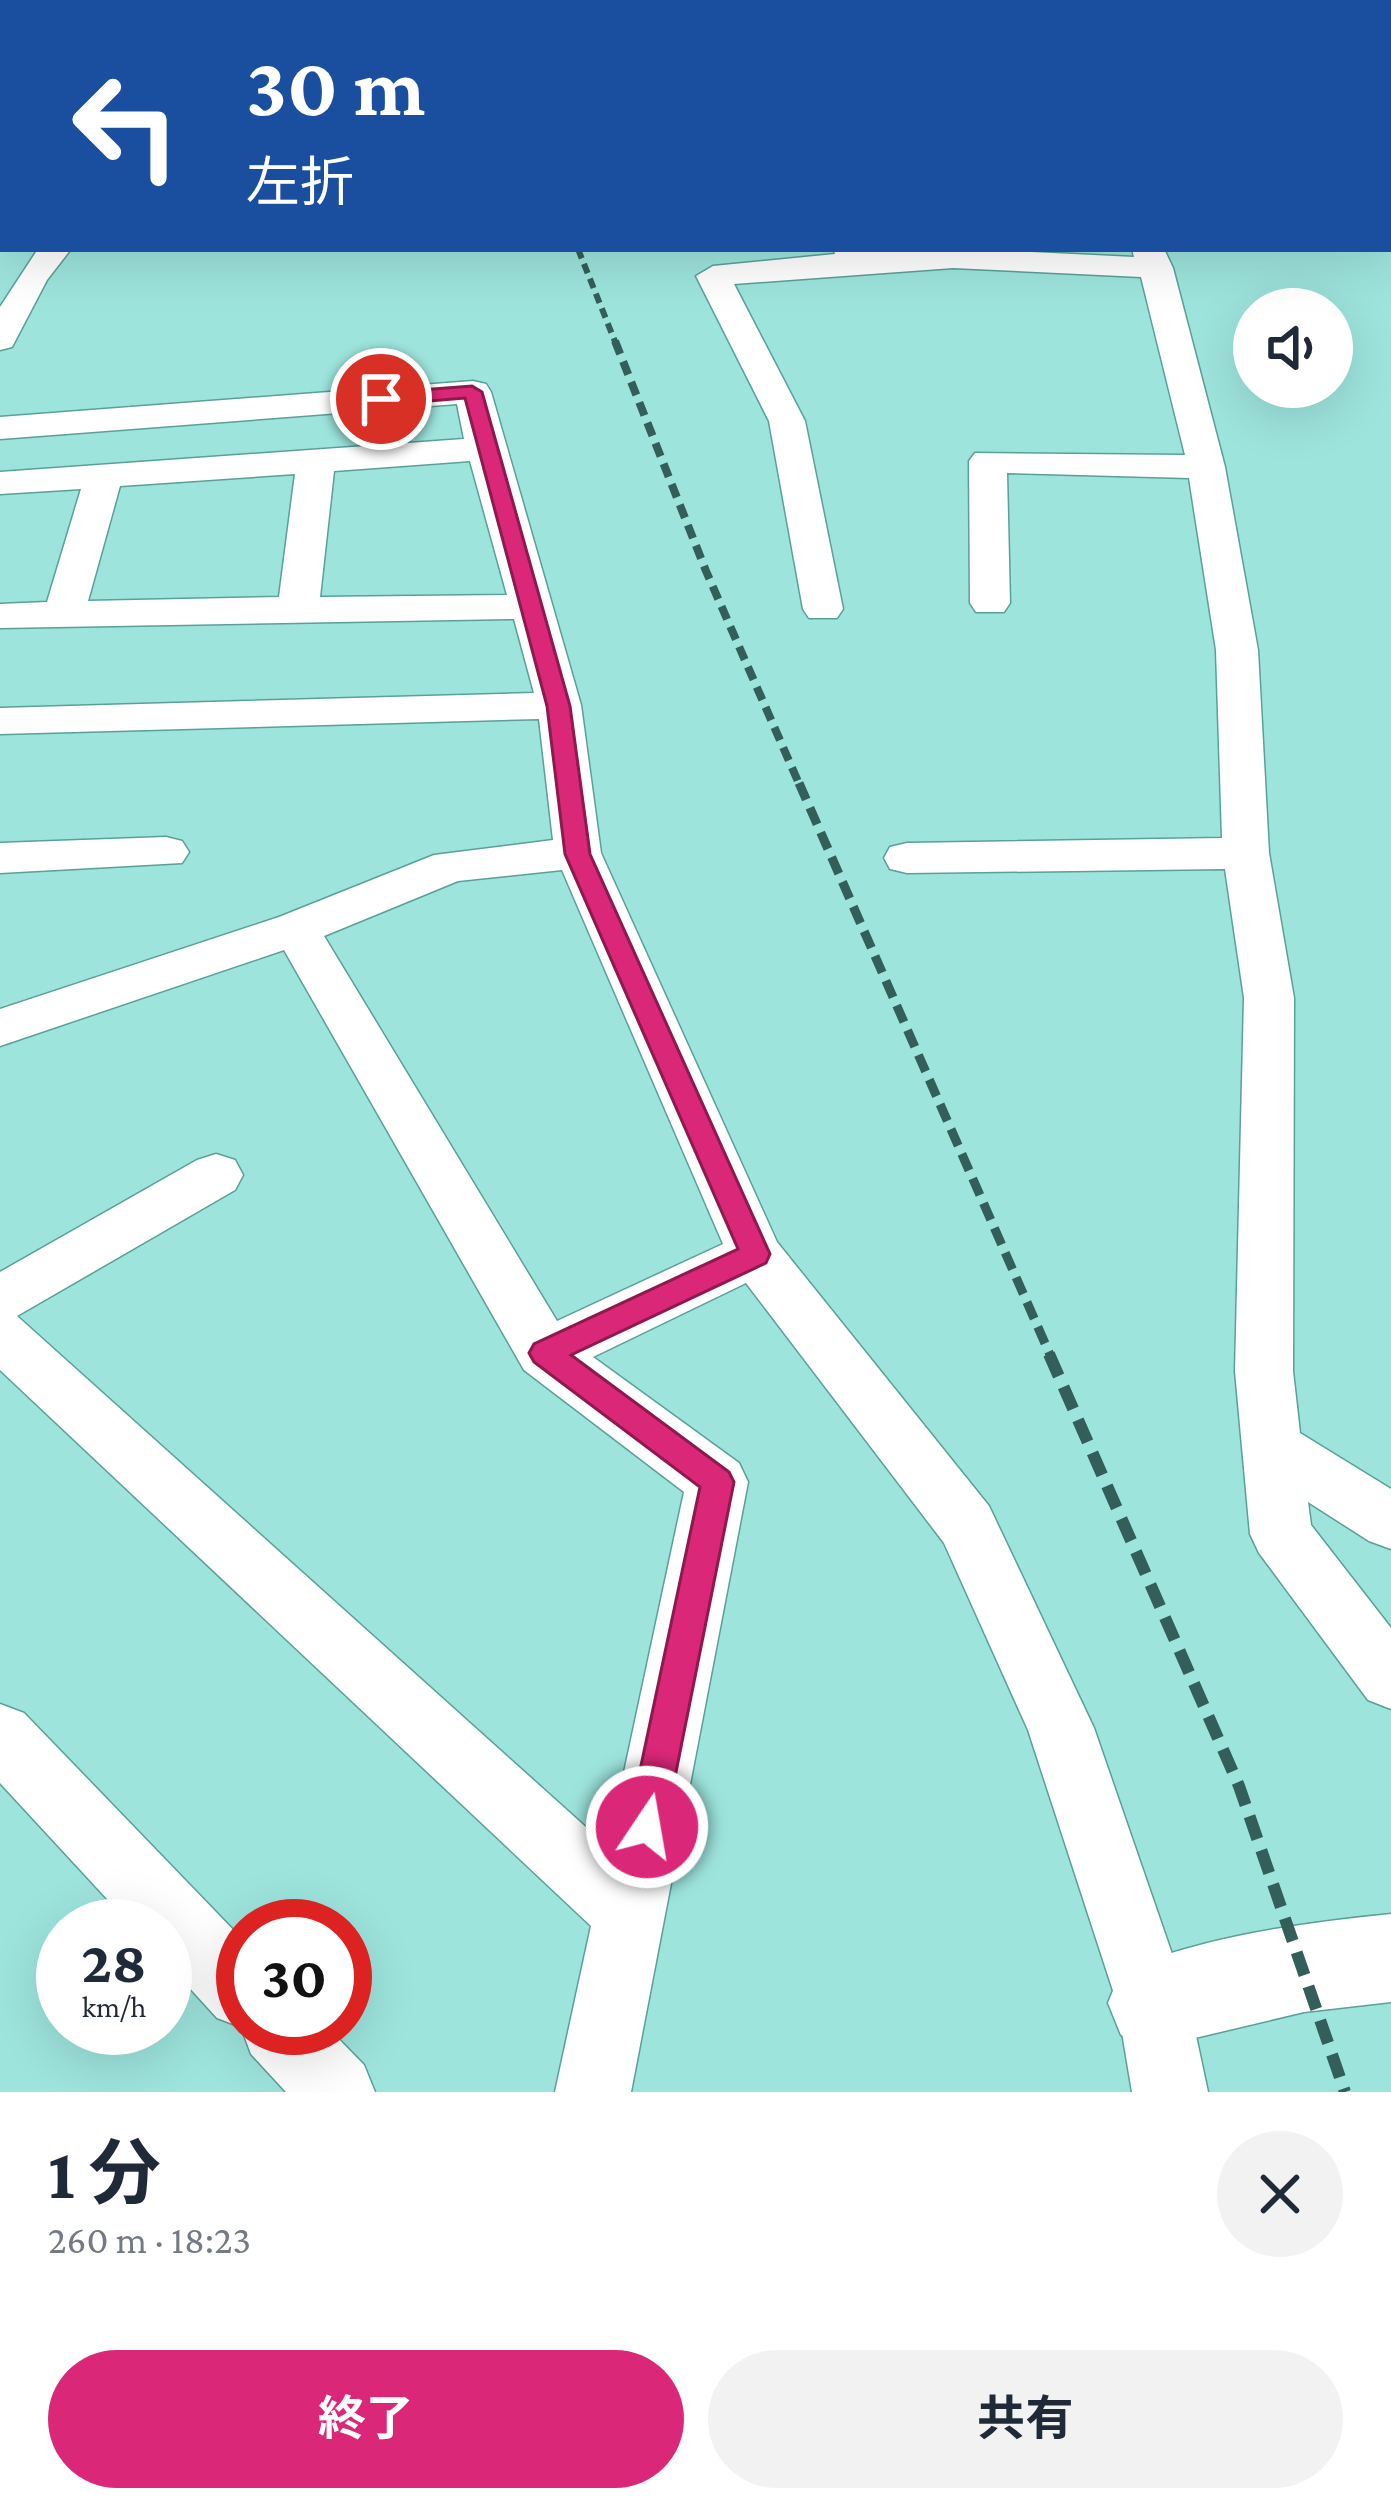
<!DOCTYPE html>
<html lang="ja">
<head>
<meta charset="utf-8">
<style>
  :root { --surface:#fff; --page:#f2f2f3; --text:#1f2937; --muted:#747a83; --accent:#db2777 }
  body { margin:0; font-family:"Crimson Pro","Noto Sans JP",serif; background:var(--page); color:var(--text); height:100vh; display:flex; flex-direction:column; font-size:45px; white-space:nowrap }
  * { box-sizing:border-box; margin:0 }
  p { font-size:39px; color:var(--muted) }
  .icon { flex:none; width:66px; height:66px; fill:none; stroke:currentColor; stroke-width:2; stroke-linecap:round; stroke-linejoin:round }
  .map { position:relative; height:2092px; overflow:hidden }
  .sheet { display:flex; flex-direction:column; background:var(--surface); flex:1 }
  .sheet>* { flex:none }
  .top-card { position:absolute; left:0px; top:0px; width:1392px; height:252px; box-shadow:0 12px 48px #0002; background:#1a4fa0; color:#fff; overflow:hidden }
  .tools { position:absolute; left:1233px; top:288px; display:grid; gap:24px }
  .tools a { display:grid; place-items:center; width:120px; height:120px; border-radius:50%; background:var(--surface); box-shadow:0 12px 48px #0002; font-size:60px }
  .speed { position:absolute; left:36px; top:1899px; display:flex; gap:24px; font-size:60px; font-weight:700; text-align:center }
  .speed>* { display:grid; place-content:center; width:156px; height:156px; border-radius:50%; background:var(--surface); box-shadow:0 12px 48px #0002; line-height:1 }
  .speed small { font-size:30px; font-weight:400 }
  .speed .limit { border:18px solid #d22; background:#fff; color:#111 }
  .pin { position:absolute; display:grid; place-items:center; width:102px; height:102px; color:#fff; margin:-51px; border:6px solid #fff; border-radius:50%; box-shadow:0 3px 12px #0007 }
  .me { position:absolute; width:132px; margin:-66px; rotate:12deg; stroke-linejoin:round; filter:drop-shadow(0 0 9px #0008) }
  .turn { display:flex; align-items:center; gap:42px; height:252px; padding:0 48px; font-size:54px }
  .turn .icon { width:156px; height:156px; stroke-width:2.5 }
  .turn b { display:block; font-size:84px; line-height:102px }
  .round { display:grid; place-items:center; flex:none; width:126px; height:126px; border-radius:63px; background:var(--page) }
  .overview { display:flex; align-items:center; justify-content:space-between; height:204px; padding:0 48px }
  h1 { font-size:72px; font-weight:700; line-height:90px }
  .primary-button { display:flex; gap:24px; margin-top:auto; padding:24px 48px }
  .primary-button a { flex:1; height:138px; border-radius:72px; background:var(--accent); color:#fff; font-size:48px; font-weight:700; line-height:138px; text-align:center }
  .primary-button a+a { background:var(--page); color:var(--text) }
  .map>svg:first-child { display:block }
</style>
</head>
<body>
<div class="map">
<svg width="1391" height="2092" viewBox="0 0 1391 2092">
  <rect width="100%" height="100%" fill="#9de4dd"/>
  <g fill="none" stroke-linecap="round" stroke-linejoin="round">
    <defs>
      <g id="minor">
        <polygon points="190,0 216,0 217,3 189,3"/>
        <polygon points="804,0 830,0 831,3 803,3"/>
        <rect x="0" y="43" width="3" height="16"/>
        <rect x="0" y="113" width="3" height="18"/>
        <rect x="0" y="193" width="3" height="18"/>
        <polygon points="38,249 71,249 47,280 12,347 0,350 0,307"/>
        <polygon points="834,249 971,249 1134,257 1132,249 1164,249 1173,268 1225,467 1258,650 1269,853 1294,998 1293,1371 1300,1433 1391,1489 1391,1549 1369,1541 1308,1502 1311,1525 1391,1628 1391,1709 1368,1700 1259,1553 1250,1534 1235,1371 1244,998 1225,869 907,873 890,869 884,858 890,847 907,843 1222,838 1216,650 1189,478 1007,473 1010,603 1004,612 976,612 970,603 969,461 975,453 1185,455 1141,277 953,268 734,284 805,421 843,609 837,618 809,618 803,609 769,421 696,276 713,266 835,254"/>
        <path d="M 473,381 L 486,384 L 491,392 L 581,705 L 601,853 L 777,1242 L 989,1506 L 1094,1728 L 1189,2003 L 1208,2092 L 1132,2092 L 1117,2003 L 1028,1730 L 944,1543 L 746,1283 L 593,1357 L 739,1463 L 748,1482 L 631,2092 L 555,2092 L 591,1926 L 0,1370 L 0,1272 L 197,1160 L 216,1154 L 235,1160 L 243,1175 L 235,1190 L 17,1316 L 608,1847 L 684,1492 L 524,1370 L 284,950 L 0,1046 L 0,1009 L 279,917 L 434,855 L 553,840 L 539,719 L 0,734 L 0,708 L 534,693 L 514,619 L 0,628 L 0,604 L 47,602 L 81,489 L 0,494 L 0,472 L 464,439 L 457,404 L 0,439 L 0,417 ZM 470,461 L 507,595 L 320,597 L 334,471 ZM 295,474 L 279,597 L 88,601 L 120,486 ZM 562,870 L 723,1244 L 557,1321 L 324,936 L 458,881 Z"/>
        <polygon points="166,837 182,841 189,852 182,863 0,873 0,843"/>
        <polygon points="0,1704 24,1713 243,1940 243,2028 328,2028 364,2065 375,2092 286,2092 251,2054 241,2027 217,2018 165,1961 165,1926 132,1926 0,1783"/>
      </g>
      <path id="tertiary" d="M 1391,1914 L 1391,2002 L 1304,2012 L 1153,2048 L 1121,2035 L 1108,2003 L 1121,1971 C 1206,1936 1301,1923 1391,1914 Z"/>
    </defs>
    <use href="#minor" stroke="#5aa099" stroke-width="3"/>
    <use href="#tertiary" stroke="#5aa099" stroke-width="3"/>
    <use href="#minor" fill="#fff" fill-rule="evenodd"/>
    <use href="#tertiary" fill="#fff" fill-rule="evenodd"/>
    <polyline stroke="#335e59" stroke-width="6" stroke-dasharray="10 6" stroke-linecap="butt" points="578,249 616,344"/>
    <polyline stroke="#335e59" stroke-width="8" stroke-dasharray="14 8" stroke-linecap="butt" points="615,341 706,571 800,786"/>
    <polyline stroke="#335e59" stroke-width="9" stroke-dasharray="18 9" stroke-linecap="butt" points="799,783 1051,1357"/>
    <polyline stroke="#335e59" stroke-width="12" stroke-dasharray="24 12" stroke-linecap="butt" points="1049,1354 1239,1786 1345,2092"/>
  </g>
  <polygon fill="#db2777" stroke="#8e194d" stroke-width="3" points="472,386 482,392 570,706 590,854 770,1254 766,1263 571,1355 729,1472 734,1482 665,1827 660,1840 647,1845 634,1840 628,1827 700,1487 534,1362 529,1353 534,1344 738,1249 565,854 547,706 465,398 381,405 371,399 381,393"/>
</svg>
<div class="tools">
<a><svg class="icon" aria-label="sound" viewBox="0 0 24 24"><path d="M4 9h4l5-4v14l-5-4H4zM17 9q2 3 0 6"/></svg></a>
</div>
<div class="speed"><div>28<small>km/h</small></div><div class="limit">30</div></div>
<div class="pin" style="left:381px;top:399px;background:#d93025"><svg class="icon" aria-label="arrive" viewBox="0 0 24 24"><path d="M6 21V4h12l-3 4 3 4H6"/></svg></div>
<svg class="me" style="left:647px;top:1827px" viewBox="-20 -20 40 40"><circle r="17" fill="#db2777" stroke="#fff" stroke-width="3"/><path d="M0-11L8 9 0 5-8 9z" fill="#fff"/></svg>
<div class="top-card">
<div class="turn"><svg class="icon" aria-label="left" viewBox="0 0 24 24"><path d="M17 20v-9H6M10 6l-5 5 5 5"/></svg><div><b>30 m</b>左折</div></div>
</div>
</div>
<section class="sheet">
<div class="overview"><div><h1>1 分</h1><p>260 m · 18:23</p></div><a class="round"><svg class="icon" aria-label="close" viewBox="0 0 24 24"><path d="M6 6l12 12M18 6L6 18"/></svg></a></div>
<div class="primary-button"><a>終了</a><a>共有</a></div>
</section>
</body>
</html>
